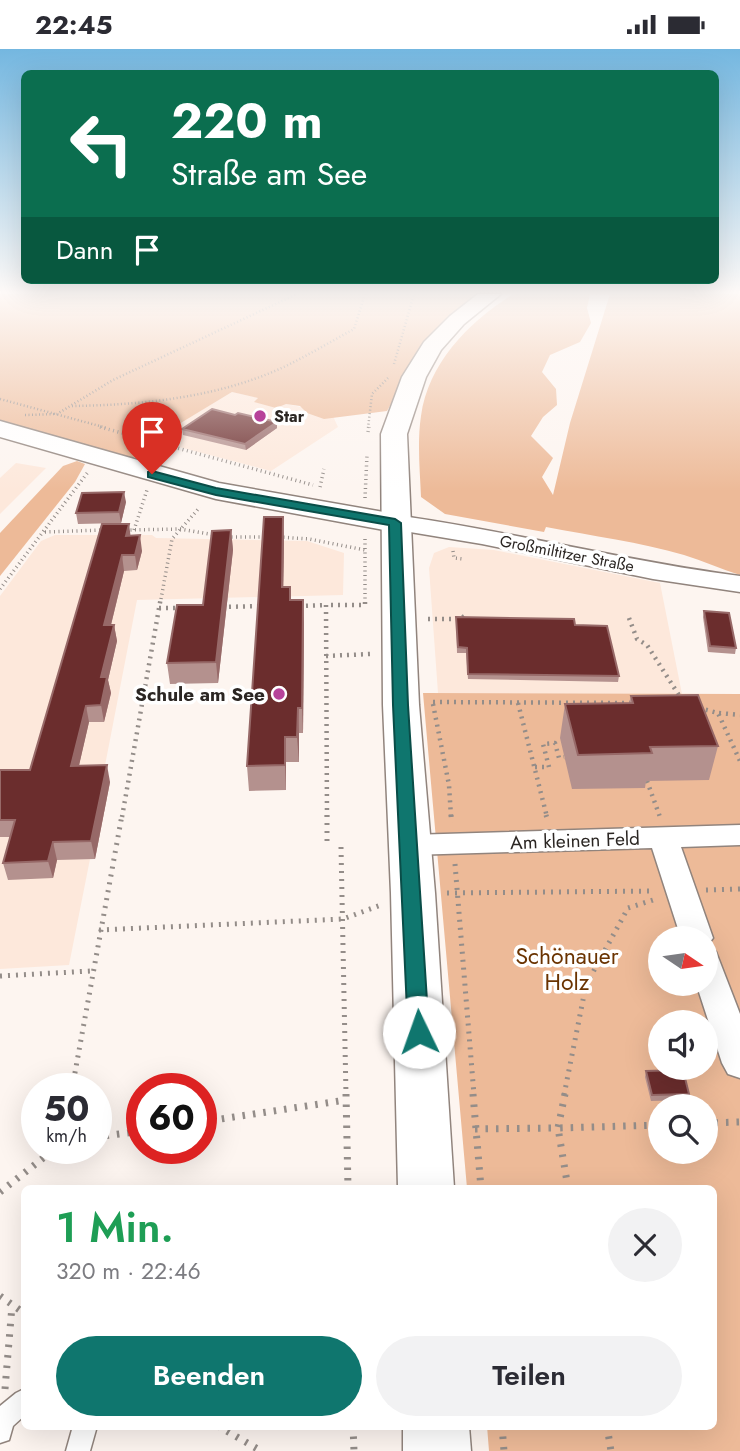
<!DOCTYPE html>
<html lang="de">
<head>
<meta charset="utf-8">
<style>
  :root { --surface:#fff; --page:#f2f2f3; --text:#2b2b33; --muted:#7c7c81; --accent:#0f766e }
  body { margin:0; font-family:Jost,sans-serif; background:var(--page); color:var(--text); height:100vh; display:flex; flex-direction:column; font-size:26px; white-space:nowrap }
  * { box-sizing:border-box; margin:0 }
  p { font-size:23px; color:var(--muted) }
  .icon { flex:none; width:38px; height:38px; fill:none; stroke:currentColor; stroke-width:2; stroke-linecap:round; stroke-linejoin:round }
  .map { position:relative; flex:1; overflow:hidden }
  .side { position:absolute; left:21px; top:1136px; width:696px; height:245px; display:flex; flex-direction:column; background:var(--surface); border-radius:10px; box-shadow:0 7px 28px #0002 }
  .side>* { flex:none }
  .guide { position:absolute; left:21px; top:21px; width:698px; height:214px; border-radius:10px; box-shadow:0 7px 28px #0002; background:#0b6e4f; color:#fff; overflow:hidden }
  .needle { width:46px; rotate:103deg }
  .tools { position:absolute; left:648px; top:877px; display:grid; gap:14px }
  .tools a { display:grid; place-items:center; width:70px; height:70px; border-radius:50%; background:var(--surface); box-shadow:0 7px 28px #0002; font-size:35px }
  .speed { position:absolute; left:21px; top:1024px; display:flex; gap:14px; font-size:35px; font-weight:700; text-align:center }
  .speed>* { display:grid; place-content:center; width:91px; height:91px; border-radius:50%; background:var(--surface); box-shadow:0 7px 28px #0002; line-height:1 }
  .speed small { font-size:18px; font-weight:400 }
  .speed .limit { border:10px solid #d22; background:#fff; color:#111 }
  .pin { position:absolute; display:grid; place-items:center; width:60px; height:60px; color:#fff; margin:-72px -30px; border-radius:50% 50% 50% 0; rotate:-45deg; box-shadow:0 0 7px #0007 }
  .pin .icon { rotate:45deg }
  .me { position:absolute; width:77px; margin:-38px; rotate:357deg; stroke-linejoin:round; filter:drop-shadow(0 0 5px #0008) }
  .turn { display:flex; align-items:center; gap:24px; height:147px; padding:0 35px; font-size:32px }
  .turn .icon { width:91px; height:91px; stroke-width:2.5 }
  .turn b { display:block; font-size:49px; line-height:60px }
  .then { display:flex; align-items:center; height:66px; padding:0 35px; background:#0003; gap:14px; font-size:26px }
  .round { display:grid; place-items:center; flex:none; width:74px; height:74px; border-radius:37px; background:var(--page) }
  .headline { display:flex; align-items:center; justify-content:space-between; height:119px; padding:0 35px }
  h1 { font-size:42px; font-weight:600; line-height:52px; color:#1e9e55 }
  .cta { display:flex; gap:14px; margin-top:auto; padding:14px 35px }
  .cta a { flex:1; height:80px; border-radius:42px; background:var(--accent); color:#fff; font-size:28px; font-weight:600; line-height:80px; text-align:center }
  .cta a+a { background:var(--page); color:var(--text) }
  .status { display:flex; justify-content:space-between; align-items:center; height:49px; padding:0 35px; background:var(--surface); direction:ltr }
  .status svg { height:19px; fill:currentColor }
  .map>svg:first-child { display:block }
</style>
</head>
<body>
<div class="status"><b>22:45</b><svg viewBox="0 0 49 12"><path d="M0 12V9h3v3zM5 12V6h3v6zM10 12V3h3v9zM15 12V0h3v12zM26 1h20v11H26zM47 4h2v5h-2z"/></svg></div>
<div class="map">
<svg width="740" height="1402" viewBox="0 0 740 1402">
  <rect width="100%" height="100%" fill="#fdf5f0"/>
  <g fill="#fde8db">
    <polygon points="232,343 332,365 338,378 271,422 152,391"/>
    <polygon points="16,414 46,419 0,465 0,429"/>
    <polygon points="55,486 152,486 156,489 307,492 344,504 343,546 137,551 102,732 110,733 95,810 90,810 69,916 0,920 0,547 41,492"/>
    <polygon points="449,498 494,501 660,534 682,645 438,644 429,519 434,504"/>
  </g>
  <g fill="#edba98" fill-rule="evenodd">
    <polygon points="0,245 484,245 407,327 387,362 324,370 307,364 300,357 286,355 276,359 254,353 258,349 232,343 146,395 158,398 141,407 129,409 0,373"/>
    <path d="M 513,245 L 590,245 L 587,259 L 591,274 L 580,293 L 550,306 L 542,323 L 556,340 L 557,356 L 543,368 L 531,387 L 553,409 L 542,428 L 553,446 L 570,374 L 610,245 L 740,245 L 740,526 C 721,520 703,512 684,506 C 640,493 592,487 546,478 L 544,483 L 445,465 L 421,448 C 420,422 417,393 421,367 C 428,314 469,273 513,245 Z"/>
    <polygon points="77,412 85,415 75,433 0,527 0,484 63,417"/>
    <path d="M 423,644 L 740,645 L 740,1402 L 489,1402 L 487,1377 L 714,1377 L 714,1139 L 467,1139 ZM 660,889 L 705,889 L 705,934 L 660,934 ZM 660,973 L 705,973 L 705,1018 L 660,1018 ZM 660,1057 L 705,1057 L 705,1102 L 660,1102 Z"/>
  </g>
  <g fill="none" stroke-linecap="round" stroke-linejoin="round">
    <defs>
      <g id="service">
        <polygon points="24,1340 24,1367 13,1377 9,1391 0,1394 0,1357 16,1344"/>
        <polygon points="73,1377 97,1377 90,1402 66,1402"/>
      </g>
      <g id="minor">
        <polygon points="740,776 740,796 681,798 713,889 705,899 705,889 681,889 652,799 410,806 400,803 396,796 400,789 410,786"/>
        <polygon points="705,899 716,903 740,965 740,1029 728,1025 722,1014 696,934 705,934"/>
      </g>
      <path id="tertiary" d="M 395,466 C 511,482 624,512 740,527 L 740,543 L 653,530 L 482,495 L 386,479 L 382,474 L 386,469 Z"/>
      <polygon id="secondary" points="0,372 219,434 395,465 405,468 410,474 405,480 395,483 216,450 0,388"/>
      <g id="primary">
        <polygon points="478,245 501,245 464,275 441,301 426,328 407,385 419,656 435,844 454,1139 398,1139 391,844 383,656 381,385 402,328 424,293 450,267"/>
        <polygon points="403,1377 469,1377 471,1402 403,1402"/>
      </g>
    </defs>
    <use href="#service" stroke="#91847d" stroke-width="3"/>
    <use href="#minor" stroke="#91847d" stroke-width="3"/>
    <use href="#tertiary" stroke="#91847d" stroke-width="3"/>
    <use href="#secondary" stroke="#91847d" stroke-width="3"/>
    <use href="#primary" stroke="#91847d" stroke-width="3"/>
    <g stroke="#948d89" stroke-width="2.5" stroke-dasharray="1 2.5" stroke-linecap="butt">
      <polyline points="394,315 414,245"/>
      <polyline points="0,350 107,379"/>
      <path d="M 72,357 C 144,356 222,348 288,316 C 310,305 332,292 354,280 L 365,245"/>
      <polyline points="25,366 57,365 113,331 297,245"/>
      <polyline points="368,379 372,345 388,329"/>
    </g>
    <g stroke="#948d89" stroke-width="3.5" stroke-dasharray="1 3.5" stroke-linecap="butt">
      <polyline points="100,378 313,436"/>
      <polyline points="368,383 369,378"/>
      <polyline points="320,438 324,420"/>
      <polyline points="365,449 367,406"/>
      <polyline points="126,481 180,480 215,486"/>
      <polyline points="134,481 147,441"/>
      <polyline points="45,483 103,481"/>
      <polyline points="227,488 267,488"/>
      <polyline points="279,488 309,490 365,501"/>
      <polyline points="365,490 365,550"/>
      <polyline points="453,502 454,509 463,510"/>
      <polyline points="0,540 88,423"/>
      <polyline points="161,550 172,490 200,458"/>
    </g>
    <g stroke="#948d89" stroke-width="4.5" stroke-dasharray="2 5" stroke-linecap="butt">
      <polyline points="299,557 326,556"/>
      <polyline points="222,558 262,557"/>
      <polyline points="159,559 182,559"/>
      <polyline points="629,569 637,590 647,596 682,651"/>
      <polyline points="428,570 460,570 466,566"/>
      <polyline points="326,607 370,605"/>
      <polyline points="433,653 632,654"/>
      <polyline points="518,654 547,768"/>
      <polyline points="433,655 449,736 451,768"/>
      <polyline points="699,659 718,664 740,712"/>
      <polyline points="719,664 740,666"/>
      <polyline points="535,718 549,718 543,695 555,694 559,709 564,708"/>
      <polyline points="647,732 660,768"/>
      <polyline points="122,768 161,548"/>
      <polyline points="327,768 326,556 365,556 365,548"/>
    </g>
    <g stroke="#948d89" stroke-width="5" stroke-dasharray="2 6" stroke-linecap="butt">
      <polyline points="327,766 327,798"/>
      <polyline points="451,766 452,774"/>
      <polyline points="546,766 548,772"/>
      <polyline points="341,798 346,1046"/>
      <polyline points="455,815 474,1046"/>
      <polyline points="706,841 740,840"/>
      <polyline points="447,844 655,842"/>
      <polyline points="99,881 343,870 381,856"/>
      <polyline points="0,927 91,922"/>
      <polyline points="72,1040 122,766"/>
      <polyline points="564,1046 586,936 628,859 656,850"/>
    </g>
    <g stroke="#948d89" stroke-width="7" stroke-dasharray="2.5 8" stroke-linecap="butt">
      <polyline points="346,1045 348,1139"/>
      <polyline points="473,1045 481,1139"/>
      <polyline points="201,1073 346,1051"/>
      <polyline points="705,1074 740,1073"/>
      <polyline points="475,1080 558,1079 565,1045"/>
      <polyline points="96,1088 142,1082"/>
      <polyline points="568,1139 558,1079 660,1076"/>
      <polyline points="0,1143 56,1099"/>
      <polyline points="0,1247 24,1264"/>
      <polyline points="5,1340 12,1257"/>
      <polyline points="218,1377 261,1402"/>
      <polyline points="353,1377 354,1402"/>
      <polyline points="502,1377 504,1402"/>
      <polyline points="607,1377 611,1402"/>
    </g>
    <use href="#service" fill="#fff" fill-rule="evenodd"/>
    <use href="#minor" fill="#fff" fill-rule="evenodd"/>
    <use href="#tertiary" fill="#fff" fill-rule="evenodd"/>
    <use href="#secondary" fill="#fff" fill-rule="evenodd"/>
    <use href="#primary" fill="#fff" fill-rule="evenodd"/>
  </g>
  <g fill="#b4918e">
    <polygon points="235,366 277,373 277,379 246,401 183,386 182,380"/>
    <polygon points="126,453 121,474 78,475 76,464"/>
    <polygon points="231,481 233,501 218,634 170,635 167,614 203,556"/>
    <polygon points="131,487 142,502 137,521 124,522 111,576 114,576 117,592 108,631 111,644 104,673 89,673 79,716 110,733 95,810 57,811 53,829 8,831 3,814 10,788 0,788 0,721 30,721"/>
    <polygon points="284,490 283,538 290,538 291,551 304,574 303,684 299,684 299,713 286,713 286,741 249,742 247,717"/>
    <polygon points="704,562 736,599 735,605 708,603 703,568"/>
    <polygon points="456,568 575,576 619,627 618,633 468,630 466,604 457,604"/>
    <polygon points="631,647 718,697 709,731 646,732 645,739 572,740 560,689 565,655 629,654"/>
    <polygon points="646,1022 689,1045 687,1051 651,1052 645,1028"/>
  </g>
  <g fill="#976968">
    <polygon points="277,373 277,379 246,401 245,395"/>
    <polygon points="124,443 126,453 121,474 119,463"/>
    <polygon points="283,468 284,490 283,561 282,538"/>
    <polygon points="129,475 131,490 126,487"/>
    <polygon points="231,481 233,501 218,634 216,613"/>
    <polygon points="140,486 142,502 137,521 135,506"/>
    <polygon points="122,506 124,522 107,592 104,576"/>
    <polygon points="303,551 304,574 303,684 302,659"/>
    <polygon points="114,576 117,592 108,631 111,644 104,673 101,656 101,628"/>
    <polygon points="86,657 89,673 75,734 71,717"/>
    <polygon points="298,659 299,684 299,713 297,688"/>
    <polygon points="285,688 286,713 286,741 285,716"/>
    <polygon points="107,716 110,733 95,810 91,792"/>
    <polygon points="53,793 57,811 53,829 48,812"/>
  </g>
  <g fill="#6b2d2d" stroke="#976968" stroke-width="2">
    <polygon points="212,360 235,366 238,364 277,373 245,395 182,380"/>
    <polygon points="124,443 119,463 76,464 82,444"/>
    <polygon points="264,468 283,468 282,538 290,538 290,551 303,551 302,659 298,659 297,688 285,688 285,716 247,717"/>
    <polygon points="102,475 129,475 126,487 140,486 135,506 122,506 104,576 114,576 101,628 107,628 101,656 86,657 71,717 107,716 91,792 53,793 48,812 3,814 15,771 0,771 0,721 30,721"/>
    <polygon points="231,481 216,613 167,614 177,556 203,556 212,482"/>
    <polygon points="704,562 729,564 736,599 710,597"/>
    <polygon points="456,568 574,570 575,576 607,577 619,627 468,625 467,599 458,598"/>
    <polygon points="698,646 718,697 650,698 652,704 578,706 565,655 633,654 631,647"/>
    <polygon points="683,1021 689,1045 652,1046 646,1022"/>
  </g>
  <linearGradient id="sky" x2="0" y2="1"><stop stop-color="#74b7e0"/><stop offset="0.55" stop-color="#fefaf8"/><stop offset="1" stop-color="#fefaf8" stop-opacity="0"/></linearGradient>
  <rect width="740" height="442" fill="url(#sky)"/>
  <polygon fill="#0f766e" stroke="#0a4d48" stroke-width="2" points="152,422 216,439 395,470 401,474 408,656 429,983 426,989 419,992 411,989 408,983 393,656 389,476 216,446 148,428 148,423"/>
  <g fill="#b7429a" stroke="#fff" stroke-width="2.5">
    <circle cx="260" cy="367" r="7"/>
    <circle cx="279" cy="645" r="7"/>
  </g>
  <g text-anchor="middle" stroke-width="7" stroke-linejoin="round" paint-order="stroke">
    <g font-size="16" font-weight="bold" fill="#2b2623" stroke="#fff" text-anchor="start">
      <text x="274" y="373">Star</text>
    </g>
    <g font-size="16" fill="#2b2623" stroke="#fff">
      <text transform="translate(567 504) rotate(11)" y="6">Großmiltitzer Straße</text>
    </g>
    <g font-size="19" font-weight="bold" fill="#2b2623" stroke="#fff" text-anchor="end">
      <text x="265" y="652">Schule am See</text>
    </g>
    <g font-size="19" fill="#2b2623" stroke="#fff">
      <text transform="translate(575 791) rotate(-2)" y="7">Am kleinen Feld</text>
    </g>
    <g font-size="23" fill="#6a3301" stroke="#fff">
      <text x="567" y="915">Schönauer<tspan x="567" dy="26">Holz</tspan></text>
    </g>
  </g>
</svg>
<div class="tools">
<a><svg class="needle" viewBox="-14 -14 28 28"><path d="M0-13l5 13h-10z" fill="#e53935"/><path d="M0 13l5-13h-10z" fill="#7c7c81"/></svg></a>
<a><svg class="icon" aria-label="sound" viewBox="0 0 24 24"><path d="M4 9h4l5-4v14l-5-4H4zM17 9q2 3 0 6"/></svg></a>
<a><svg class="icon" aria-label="search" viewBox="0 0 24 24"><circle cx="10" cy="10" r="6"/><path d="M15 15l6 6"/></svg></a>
</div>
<div class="speed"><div>50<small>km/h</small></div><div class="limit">60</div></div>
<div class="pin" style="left:152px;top:425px;background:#d93025"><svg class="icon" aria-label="arrive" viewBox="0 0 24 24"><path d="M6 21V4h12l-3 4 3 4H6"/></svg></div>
<svg class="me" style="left:419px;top:983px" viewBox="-20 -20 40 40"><circle r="19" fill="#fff"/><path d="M0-13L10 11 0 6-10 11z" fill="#0f766e"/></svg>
<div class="guide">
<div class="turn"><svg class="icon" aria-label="left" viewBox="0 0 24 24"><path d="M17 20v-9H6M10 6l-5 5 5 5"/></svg><div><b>220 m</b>Straße am See</div></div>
<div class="then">Dann<svg class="icon" aria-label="arrive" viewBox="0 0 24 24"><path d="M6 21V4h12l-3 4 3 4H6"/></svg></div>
</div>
<section class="side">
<div class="headline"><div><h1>1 Min.</h1><p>320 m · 22:46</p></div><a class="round"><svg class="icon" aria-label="close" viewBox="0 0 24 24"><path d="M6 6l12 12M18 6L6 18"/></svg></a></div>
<div class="cta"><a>Beenden</a><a>Teilen</a></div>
</section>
</div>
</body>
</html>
